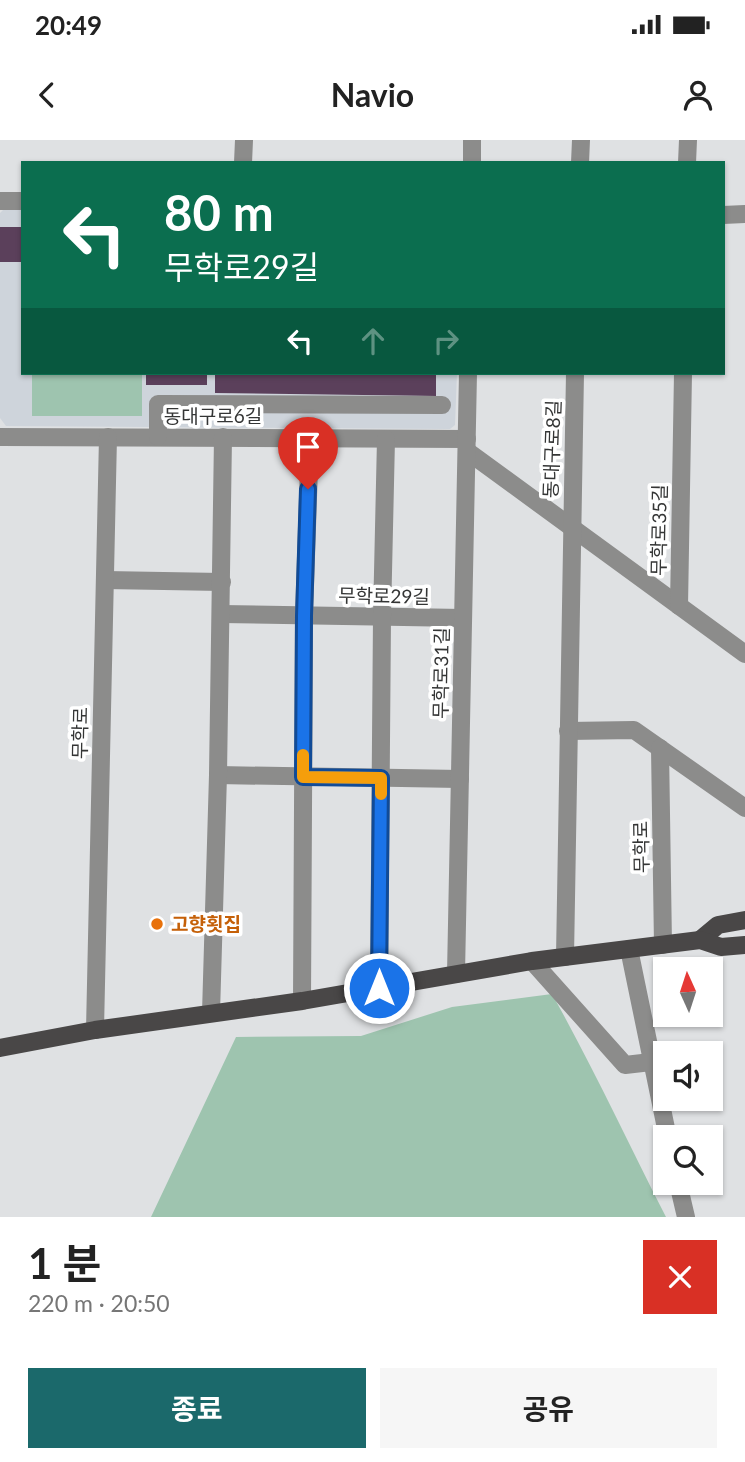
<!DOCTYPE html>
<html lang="ko">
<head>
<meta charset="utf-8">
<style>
  :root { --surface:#fff; --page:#f6f6f6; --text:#222; --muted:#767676; --accent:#1b696b }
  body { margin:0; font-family:Lato,"Noto Sans KR",sans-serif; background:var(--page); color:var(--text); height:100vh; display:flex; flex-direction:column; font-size:26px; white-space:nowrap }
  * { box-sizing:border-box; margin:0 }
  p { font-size:23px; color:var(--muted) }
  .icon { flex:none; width:38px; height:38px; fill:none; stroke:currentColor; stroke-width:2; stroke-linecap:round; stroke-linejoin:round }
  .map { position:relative; height:1077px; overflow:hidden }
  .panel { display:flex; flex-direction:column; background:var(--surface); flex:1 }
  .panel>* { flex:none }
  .top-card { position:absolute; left:21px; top:21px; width:704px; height:214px; border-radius:0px; box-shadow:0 2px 5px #0004; background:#0b6e4f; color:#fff; overflow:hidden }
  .needle { width:46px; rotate:357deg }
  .controls { position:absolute; left:653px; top:817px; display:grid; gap:14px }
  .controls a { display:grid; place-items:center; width:70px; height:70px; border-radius:0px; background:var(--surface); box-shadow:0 2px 5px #0004; font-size:35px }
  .pin { position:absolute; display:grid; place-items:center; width:60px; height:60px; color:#fff; margin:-72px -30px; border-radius:50% 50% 50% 0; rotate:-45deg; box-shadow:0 0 7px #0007 }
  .pin .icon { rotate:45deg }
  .me { position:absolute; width:77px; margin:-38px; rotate:0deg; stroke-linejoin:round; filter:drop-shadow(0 0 5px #0008) }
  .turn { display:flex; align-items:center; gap:24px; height:147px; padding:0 28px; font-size:32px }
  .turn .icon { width:91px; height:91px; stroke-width:2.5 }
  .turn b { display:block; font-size:49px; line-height:60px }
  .lanes { display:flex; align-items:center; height:66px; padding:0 28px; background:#0003; justify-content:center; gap:35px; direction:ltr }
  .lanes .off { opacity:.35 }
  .round { display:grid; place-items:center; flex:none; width:74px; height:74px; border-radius:0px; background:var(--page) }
  .headline { display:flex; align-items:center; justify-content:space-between; height:119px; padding:0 28px }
  h1 { font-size:42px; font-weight:700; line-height:52px }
  .cta { display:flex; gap:14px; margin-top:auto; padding:14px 28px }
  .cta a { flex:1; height:80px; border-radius:0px; background:var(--accent); color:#fff; font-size:28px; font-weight:700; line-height:80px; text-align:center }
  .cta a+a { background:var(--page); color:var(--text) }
  .status { display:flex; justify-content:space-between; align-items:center; height:49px; padding:0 35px; background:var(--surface); direction:ltr }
  .status svg { height:19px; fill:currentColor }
  header { display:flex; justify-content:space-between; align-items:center; height:91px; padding:0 28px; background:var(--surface); font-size:32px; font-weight:700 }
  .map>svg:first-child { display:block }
</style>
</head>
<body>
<div class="status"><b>20:49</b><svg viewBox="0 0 49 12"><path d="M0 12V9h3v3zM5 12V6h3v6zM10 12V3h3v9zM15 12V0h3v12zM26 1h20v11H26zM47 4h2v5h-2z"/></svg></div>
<header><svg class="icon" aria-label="back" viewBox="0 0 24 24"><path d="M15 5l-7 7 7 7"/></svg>Navio<svg class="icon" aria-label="person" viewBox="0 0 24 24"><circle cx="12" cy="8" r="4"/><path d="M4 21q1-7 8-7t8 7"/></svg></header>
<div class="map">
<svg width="745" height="1077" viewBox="0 0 745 1077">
  <rect width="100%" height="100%" fill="#dfe1e3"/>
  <polygon fill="#ced4db" points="5,68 23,68 23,233 457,233 455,285 450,289 6,286 0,278 0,73"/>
  <g fill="#9ec4af">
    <rect x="32" y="233" width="110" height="43"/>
    <path d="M 552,854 C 593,927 628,1003 666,1077 L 151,1077 L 236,897 L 361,896 L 452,867 Z"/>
  </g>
  <g fill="#5b405b">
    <rect x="0" y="87" width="23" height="35"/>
    <rect x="146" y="233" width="61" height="12"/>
    <polygon points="215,233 436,233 436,256 215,253"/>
  </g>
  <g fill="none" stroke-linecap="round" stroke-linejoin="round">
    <g stroke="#8c8c8b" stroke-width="18">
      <polyline points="243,23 244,0"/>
      <polyline points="472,23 472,0"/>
      <polyline points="580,23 581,0"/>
      <polyline points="687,23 688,0"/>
      <polyline points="0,61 23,61"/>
      <polyline points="723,75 745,74"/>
      <polyline points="0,297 467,299"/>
      <polyline points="158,297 158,264 442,265"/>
      <polyline points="467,311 745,514"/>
      <polyline points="105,440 222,442"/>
      <polyline points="679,466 683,233"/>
      <polyline points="221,474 463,478"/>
      <polyline points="568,591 634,590 745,668"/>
      <polyline points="660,608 663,805"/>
      <polyline points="218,635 460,639"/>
      <polyline points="629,809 668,998"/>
      <polyline points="565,817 575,233"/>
      <polyline points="532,821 625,925 651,922"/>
      <polyline points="456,834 468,233"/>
      <polyline points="379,848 382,477 386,299"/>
      <polyline points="302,861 304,476 310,298"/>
      <polyline points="211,873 218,635 223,297"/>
      <polyline points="95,890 108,297"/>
      <polyline points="678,1043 686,1077"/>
    </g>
    <g stroke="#494747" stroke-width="18">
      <polyline points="700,800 718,785 745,780"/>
      <polyline points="0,908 95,890 302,861 532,821 700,800 721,807 745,805"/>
    </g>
  </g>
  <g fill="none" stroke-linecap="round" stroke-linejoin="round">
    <defs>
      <polyline id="route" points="308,349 304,476 303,637 381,638 379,848"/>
    </defs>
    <use href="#route" stroke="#114b97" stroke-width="18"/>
    <use href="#route" stroke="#1a73e8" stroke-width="12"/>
    <polyline stroke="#f59e0b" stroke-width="12" points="303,615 303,637 381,638 381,654"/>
  </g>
  <circle fill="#e8710a" stroke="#fff" stroke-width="2.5" cx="157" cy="784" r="7"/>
  <g text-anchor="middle" stroke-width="7" stroke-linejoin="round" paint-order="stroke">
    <g font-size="19" fill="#343535" stroke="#fff">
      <text x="213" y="283">동대구로6길</text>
      <text transform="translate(552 309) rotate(-88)" y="7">동대구로8길</text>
      <text transform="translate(659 390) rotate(-89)" y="7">무학로35길</text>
      <text transform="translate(384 456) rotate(1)" y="7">무학로29길</text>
      <text transform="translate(441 533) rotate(-89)" y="7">무학로31길</text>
      <text transform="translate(80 593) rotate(-89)" y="7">무학로</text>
      <text transform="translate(641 707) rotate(-91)" y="7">무학로</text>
    </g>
    <g font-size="19" font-weight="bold" fill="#c56008" stroke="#fff" text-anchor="start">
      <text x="171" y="791">고향횟집</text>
    </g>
  </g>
</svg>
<div class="controls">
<a><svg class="needle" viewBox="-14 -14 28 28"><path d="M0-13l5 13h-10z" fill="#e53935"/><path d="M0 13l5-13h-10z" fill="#767676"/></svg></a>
<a><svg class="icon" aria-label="sound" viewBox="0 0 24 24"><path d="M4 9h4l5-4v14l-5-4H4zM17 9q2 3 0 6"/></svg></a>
<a><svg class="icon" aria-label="search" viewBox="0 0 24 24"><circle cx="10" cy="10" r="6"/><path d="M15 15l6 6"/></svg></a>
</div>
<div class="pin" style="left:308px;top:349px;background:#d93025"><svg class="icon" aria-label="arrive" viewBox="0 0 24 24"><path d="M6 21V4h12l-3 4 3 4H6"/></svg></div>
<svg class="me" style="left:379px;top:848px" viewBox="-20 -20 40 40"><circle r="17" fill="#1a73e8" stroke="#fff" stroke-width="3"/><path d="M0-11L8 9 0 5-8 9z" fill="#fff"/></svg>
<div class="top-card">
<div class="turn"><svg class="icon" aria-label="left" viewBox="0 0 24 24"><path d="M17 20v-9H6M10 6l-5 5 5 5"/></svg><div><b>80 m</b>무학로29길</div></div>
<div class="lanes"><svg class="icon" aria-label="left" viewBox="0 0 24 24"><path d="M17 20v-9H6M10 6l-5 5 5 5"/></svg><svg class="icon off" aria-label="ahead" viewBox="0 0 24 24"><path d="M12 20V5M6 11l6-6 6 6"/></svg><svg class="icon off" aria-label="right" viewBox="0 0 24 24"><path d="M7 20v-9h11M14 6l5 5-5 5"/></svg></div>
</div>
</div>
<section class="panel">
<div class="headline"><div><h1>1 분</h1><p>220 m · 20:50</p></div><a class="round" style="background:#d93025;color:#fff"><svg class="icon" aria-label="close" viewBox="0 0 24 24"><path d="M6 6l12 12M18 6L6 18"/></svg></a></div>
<div class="cta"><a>종료</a><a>공유</a></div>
</section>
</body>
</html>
